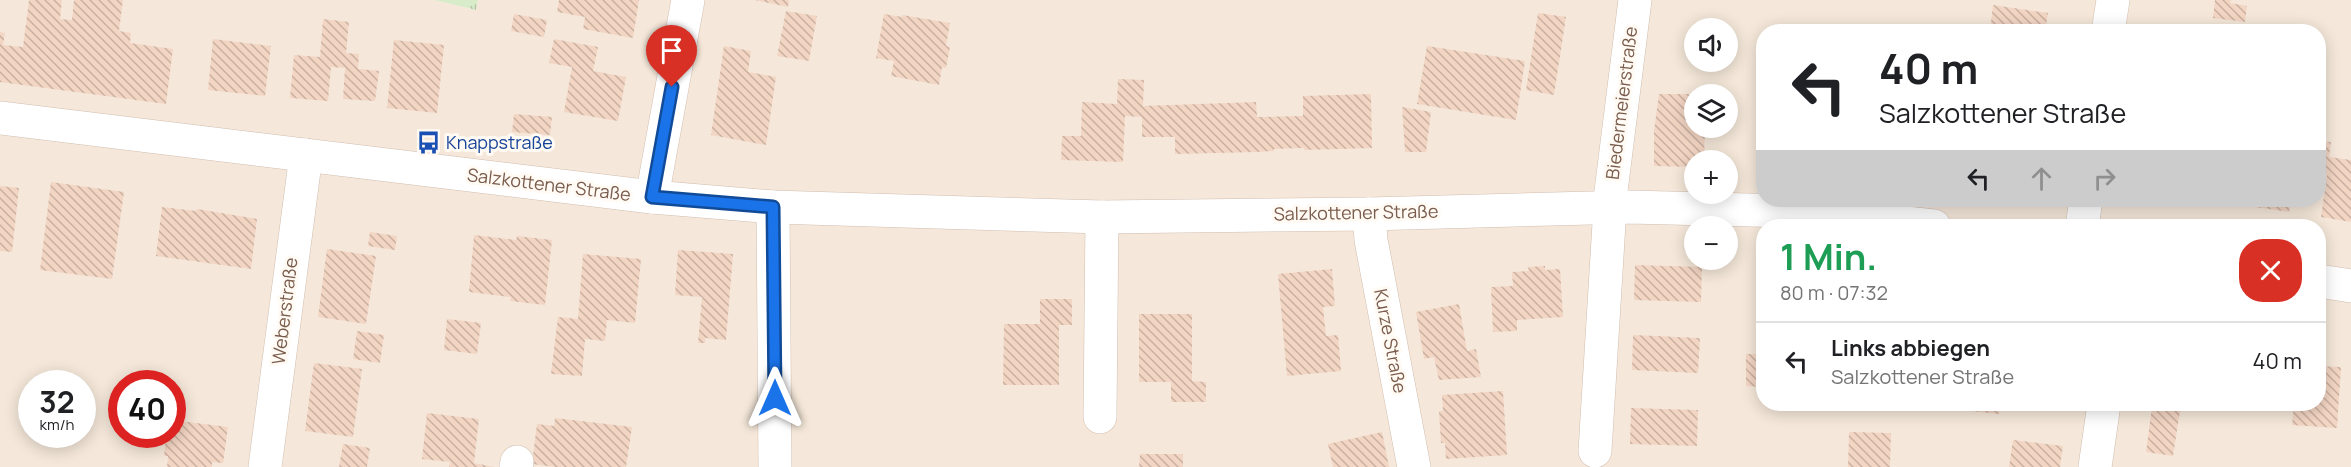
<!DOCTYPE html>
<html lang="de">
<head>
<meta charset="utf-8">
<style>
  :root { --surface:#fff; --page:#f6f6f6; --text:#202124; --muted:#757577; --line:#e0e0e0 }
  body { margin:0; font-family:Manrope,sans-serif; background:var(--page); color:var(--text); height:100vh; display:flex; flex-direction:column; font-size:22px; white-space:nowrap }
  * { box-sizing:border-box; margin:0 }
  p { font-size:20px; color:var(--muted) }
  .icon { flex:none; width:33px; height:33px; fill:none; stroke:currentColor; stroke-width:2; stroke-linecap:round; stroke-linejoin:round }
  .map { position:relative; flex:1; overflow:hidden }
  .details { position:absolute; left:1756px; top:219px; width:570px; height:192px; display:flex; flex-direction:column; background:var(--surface); border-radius:24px; box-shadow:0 3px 15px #0003 }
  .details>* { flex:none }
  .guide { position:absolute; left:1756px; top:24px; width:570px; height:183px; border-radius:24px; box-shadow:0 3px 15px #0003; background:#fff; color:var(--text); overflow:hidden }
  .fabs { position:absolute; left:1684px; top:18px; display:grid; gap:12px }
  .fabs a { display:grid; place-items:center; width:54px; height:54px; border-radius:50%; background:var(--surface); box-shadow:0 3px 15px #0003; font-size:30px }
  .speed { position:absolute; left:18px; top:370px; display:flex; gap:12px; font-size:30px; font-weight:700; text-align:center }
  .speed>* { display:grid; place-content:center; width:78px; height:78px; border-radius:50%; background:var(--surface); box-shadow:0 3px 15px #0003; line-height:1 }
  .speed small { font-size:15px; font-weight:400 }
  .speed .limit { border:9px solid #d22; background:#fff; color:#111 }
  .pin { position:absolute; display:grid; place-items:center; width:51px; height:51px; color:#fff; margin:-62px -26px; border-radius:50% 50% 50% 0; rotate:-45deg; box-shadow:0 0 6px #0007 }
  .pin .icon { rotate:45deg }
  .me { position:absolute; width:66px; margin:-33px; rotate:0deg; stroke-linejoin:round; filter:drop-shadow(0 0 4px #0008) }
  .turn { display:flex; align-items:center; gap:21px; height:126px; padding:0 24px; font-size:27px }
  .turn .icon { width:78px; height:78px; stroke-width:2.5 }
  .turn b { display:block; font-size:42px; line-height:51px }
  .lanes { display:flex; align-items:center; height:57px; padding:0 24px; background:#0003; justify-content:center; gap:30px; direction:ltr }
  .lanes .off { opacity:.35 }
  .round { display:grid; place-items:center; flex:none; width:63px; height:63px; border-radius:24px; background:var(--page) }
  .summary { display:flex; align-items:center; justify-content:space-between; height:102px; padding:0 24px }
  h1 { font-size:36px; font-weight:700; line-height:45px; color:#1e9e55 }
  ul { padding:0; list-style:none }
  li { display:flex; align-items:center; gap:18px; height:78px; padding:0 24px; border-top:2px solid var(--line) }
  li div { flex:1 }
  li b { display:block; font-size:22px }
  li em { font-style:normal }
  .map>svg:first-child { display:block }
</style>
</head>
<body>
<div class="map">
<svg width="2351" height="467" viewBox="0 0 2351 467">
  <defs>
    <pattern id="grass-tufts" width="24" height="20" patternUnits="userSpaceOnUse" patternTransform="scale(1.5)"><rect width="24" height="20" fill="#d8ecc9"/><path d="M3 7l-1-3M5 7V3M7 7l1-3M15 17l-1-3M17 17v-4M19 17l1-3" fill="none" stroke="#b4c2a5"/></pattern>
    <pattern id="building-back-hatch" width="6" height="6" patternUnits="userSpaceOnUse" patternTransform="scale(1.5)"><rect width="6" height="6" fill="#f3d5c3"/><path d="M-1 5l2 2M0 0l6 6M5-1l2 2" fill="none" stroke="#cab0a1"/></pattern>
  </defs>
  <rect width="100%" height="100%" fill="#fdf6ec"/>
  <path fill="#f5e8da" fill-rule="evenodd" d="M 0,0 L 434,0 L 476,10 L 478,0 L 2351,0 L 2351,467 L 0,467 ZM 1695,28 L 1728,28 L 1728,62 L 1695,62 ZM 1764,32 L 2319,32 L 2319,200 L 1764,200 ZM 1695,94 L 1728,94 L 1728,128 L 1695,128 ZM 1695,160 L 1728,160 L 1728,194 L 1695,194 ZM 1695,226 L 1728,226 L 1728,260 L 1695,260 ZM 1764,226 L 2319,226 L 2319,404 L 1764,404 ZM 32,384 L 82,384 L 82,435 L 32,435 ZM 122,384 L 172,384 L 172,435 L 122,435 Z"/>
  <polygon fill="url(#grass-tufts)" points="434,0 478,0 476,10"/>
  <g fill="url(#building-back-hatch)">
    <polygon points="29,0 62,0 60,19 72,20 74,0 123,0 119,31 131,33 130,43 173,49 166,104 0,82 0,32 5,33 3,45 23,47"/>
    <polygon points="559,0 639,0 633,38 583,29 585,17 557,12"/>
    <polygon points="755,0 789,0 788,7"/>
    <polygon points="2215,0 2231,0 2230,3 2247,6 2245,22 2213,18"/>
    <polygon points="1993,5 2048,13 2045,32 1990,32"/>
    <polygon points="786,11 817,16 809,61 777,56"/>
    <polygon points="1538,13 1566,17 1554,95 1526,90"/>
    <polygon points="514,14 547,20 544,37 511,31"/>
    <polygon points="884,14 902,17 902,15 950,23 946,46 950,47 946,68 942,67 939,85 891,76 894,61 876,58"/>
    <polygon points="323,19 349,22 346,53 359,54 358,69 379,71 375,101 343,99 345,68 331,67 328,101 290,98 294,55 320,57"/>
    <polygon points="213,39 271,46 265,96 208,90"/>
    <polygon points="554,39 598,47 593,71 626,77 618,121 564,112 572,67 549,63"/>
    <polygon points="394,40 444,45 437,113 387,108"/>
    <polygon points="724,46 751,51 748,72 776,77 766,145 711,135"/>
    <polygon points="1427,46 1525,61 1516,120 1417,104"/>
    <polygon points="1118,79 1144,80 1143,106 1256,102 1257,117 1303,116 1303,96 1371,94 1372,148 1304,150 1304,148 1274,149 1274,151 1257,152 1175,154 1175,137 1142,137 1142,117 1125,116 1123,162 1061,160 1062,136 1081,136 1082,102 1117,104"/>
    <polygon points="1761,83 1764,84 1764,121 1758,121"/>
    <polygon points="1659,94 1689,94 1687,122 1695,122 1695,128 1705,128 1704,160 1695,160 1695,167 1654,166 1654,131"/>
    <polygon points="1402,107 1431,112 1426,152 1405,152"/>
    <polygon points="514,114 552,117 550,135 512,132"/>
    <polygon points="2319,141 2331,142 2329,157 2351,160 2351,222 2321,217 2327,174 2319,173"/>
    <polygon points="51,182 124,192 112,279 40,270"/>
    <polygon points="0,186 19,188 12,252 0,251"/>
    <polygon points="2206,200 2291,200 2289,212"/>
    <polygon points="162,207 196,211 197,209 257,219 251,269 156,256"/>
    <polygon points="370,232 397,236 395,250 368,246"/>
    <polygon points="474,235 516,240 517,236 552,240 545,305 510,301 511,297 469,292"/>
    <polygon points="327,249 376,256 366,324 318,317"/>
    <polygon points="678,250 733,254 726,340 705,338 705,343 698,343 702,297 675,295"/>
    <polygon points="583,254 641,259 635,323 607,320 605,341 585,339 582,376 551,374 558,317 578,319"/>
    <polygon points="1635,265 1702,267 1701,302 1634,300"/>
    <polygon points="1545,266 1545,270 1560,269 1563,317 1517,320 1517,331 1493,332 1491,287 1513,286 1512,272 1529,271 1528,267"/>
    <polygon points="1332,269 1335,306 1323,307 1326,336 1338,335 1341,371 1287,376 1278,274"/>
    <polygon points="1040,299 1072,299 1072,325 1059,325 1059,385 1003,385 1004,324 1040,324"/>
    <polygon points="1459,304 1467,351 1476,349 1481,377 1439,380 1434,357 1424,359 1416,312"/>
    <polygon points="1139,314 1192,314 1192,381 1206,382 1206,402 1171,402 1171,382 1139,382"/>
    <polygon points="447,319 481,323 477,354 444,350"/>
    <polygon points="357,331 384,335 380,363 353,359"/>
    <polygon points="1633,335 1700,338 1698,373 1632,370"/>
    <polygon points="1746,354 1764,354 1763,387 1746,386"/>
    <polygon points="314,363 362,369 353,437 305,431"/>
    <polygon points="2319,366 2341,367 2337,428 2292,425 2294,404 2319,404"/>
    <polygon points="1503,391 1507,455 1446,459 1445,443 1441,443 1439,411 1443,411 1442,395"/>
    <polygon points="1971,404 2000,404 1999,414 1971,411"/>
    <polygon points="2152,407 2180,411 2173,456 2146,452"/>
    <polygon points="1631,408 1698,410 1697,446 1630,444"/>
    <polygon points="427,413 479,419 474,463 494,467 449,467 450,462 422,459"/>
    <polygon points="555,418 632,427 626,467 555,467 532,464 537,424 554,426"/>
    <polygon points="172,420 228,427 223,463 212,462 212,467 167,467 168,456 164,456 166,435 172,435"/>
    <polygon points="1382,432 1389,467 1333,467 1328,444"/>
    <polygon points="1849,432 1891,433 1890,467 1848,467"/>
    <polygon points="2013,440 2063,446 2060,467 2009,467"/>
    <polygon points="343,444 370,448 367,467 339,467"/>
    <polygon points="1140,454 1183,454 1183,467 1139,467"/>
  </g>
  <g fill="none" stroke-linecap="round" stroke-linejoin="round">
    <defs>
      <g id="minor">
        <polyline points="2108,32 2113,0"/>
        <polyline points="0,118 652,197 773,207 1102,217 1369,214 1629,207 1792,211 1934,226"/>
        <polyline points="652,197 688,0"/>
        <polyline points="773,207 775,467"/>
        <polyline points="1369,214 1371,240 1414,467"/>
        <polyline points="2082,226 2086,200"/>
        <polyline points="2319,281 2351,286"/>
        <polyline points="1100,417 1102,217"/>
        <polyline points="1595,451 1611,191 1635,0"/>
        <polyline points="265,467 306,155"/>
        <polyline points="516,467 517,462"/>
        <polyline points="2095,467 2104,404"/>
      </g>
    </defs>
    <use href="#minor" stroke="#d1beb0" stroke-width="34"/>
    <use href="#minor" stroke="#fff" stroke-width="33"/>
  </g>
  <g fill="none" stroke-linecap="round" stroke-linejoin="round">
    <defs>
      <polyline id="route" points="672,87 652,197 773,207 775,398"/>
    </defs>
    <use href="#route" stroke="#114b97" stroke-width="15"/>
    <use href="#route" stroke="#1a73e8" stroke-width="10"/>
  </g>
  <defs>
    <symbol id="bus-bare" viewBox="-9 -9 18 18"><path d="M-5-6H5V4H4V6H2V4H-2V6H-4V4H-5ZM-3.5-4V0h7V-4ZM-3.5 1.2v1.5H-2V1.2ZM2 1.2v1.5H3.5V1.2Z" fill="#1a4fb4" stroke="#fffaf3" stroke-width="2.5" paint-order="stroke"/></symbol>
  </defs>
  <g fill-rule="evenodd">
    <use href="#bus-bare" x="412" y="126" width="33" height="33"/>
  </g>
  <g text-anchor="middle" stroke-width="6" stroke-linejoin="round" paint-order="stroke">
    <g font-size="18" fill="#7a5c4d" stroke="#fffaf3">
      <text transform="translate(1622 103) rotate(-83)" y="6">Biedermeierstraße</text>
      <text transform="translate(549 185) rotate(7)" y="6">Salzkottener Straße</text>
      <text transform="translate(1356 213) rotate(-1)" y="6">Salzkottener Straße</text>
      <text transform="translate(285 311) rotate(-83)" y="6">Weberstraße</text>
      <text transform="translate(1390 341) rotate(79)" y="6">Kurze Straße</text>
    </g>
    <g font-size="18" fill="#164399" stroke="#fffaf3" text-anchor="start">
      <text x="446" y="149">Knappstraße</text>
    </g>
  </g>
</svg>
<div class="fabs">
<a><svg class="icon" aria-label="sound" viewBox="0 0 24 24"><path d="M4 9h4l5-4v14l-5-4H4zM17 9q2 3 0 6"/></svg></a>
<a><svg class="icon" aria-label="layers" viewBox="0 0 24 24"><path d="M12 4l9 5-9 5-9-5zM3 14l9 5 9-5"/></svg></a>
<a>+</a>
<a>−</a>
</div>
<div class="speed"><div>32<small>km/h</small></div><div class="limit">40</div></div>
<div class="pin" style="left:672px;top:87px;background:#d93025"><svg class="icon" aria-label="arrive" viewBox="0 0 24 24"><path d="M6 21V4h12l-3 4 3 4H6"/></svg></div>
<svg class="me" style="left:775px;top:398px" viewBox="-20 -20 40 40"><path d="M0-17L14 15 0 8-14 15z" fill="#1a73e8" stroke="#fff" stroke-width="4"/></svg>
<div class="guide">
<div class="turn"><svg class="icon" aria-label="left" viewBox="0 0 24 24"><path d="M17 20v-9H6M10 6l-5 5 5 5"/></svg><div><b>40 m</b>Salzkottener Straße</div></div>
<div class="lanes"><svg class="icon" aria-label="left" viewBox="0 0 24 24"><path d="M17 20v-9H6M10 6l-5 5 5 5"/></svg><svg class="icon off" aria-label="ahead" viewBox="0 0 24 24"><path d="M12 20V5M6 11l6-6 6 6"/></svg><svg class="icon off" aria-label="right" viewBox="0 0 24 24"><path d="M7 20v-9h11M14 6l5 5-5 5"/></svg></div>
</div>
<section class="details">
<div class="summary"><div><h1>1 Min.</h1><p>80 m · 07:32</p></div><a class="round" style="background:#d93025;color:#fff"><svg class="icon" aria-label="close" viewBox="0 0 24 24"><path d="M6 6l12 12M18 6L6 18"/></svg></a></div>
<ul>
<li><svg class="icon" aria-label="left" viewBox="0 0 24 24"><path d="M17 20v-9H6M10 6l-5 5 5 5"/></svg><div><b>Links abbiegen</b><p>Salzkottener Straße</p></div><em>40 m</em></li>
</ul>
</section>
</div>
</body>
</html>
